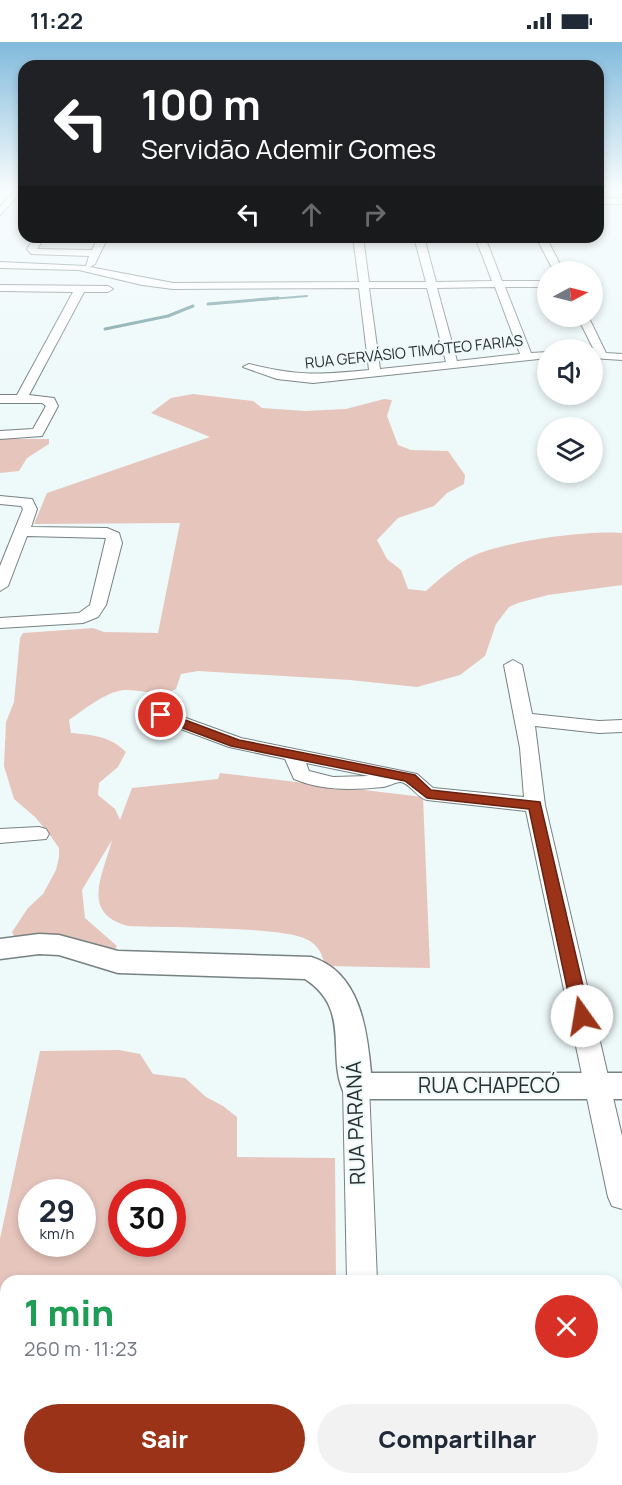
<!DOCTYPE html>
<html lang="pt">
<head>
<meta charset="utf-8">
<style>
  :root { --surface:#fff; --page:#f2f2f3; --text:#1f2937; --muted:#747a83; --accent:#9b3319 }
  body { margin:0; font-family:Manrope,sans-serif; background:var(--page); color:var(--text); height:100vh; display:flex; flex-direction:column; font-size:22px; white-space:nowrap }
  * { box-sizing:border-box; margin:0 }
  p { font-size:20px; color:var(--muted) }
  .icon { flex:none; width:33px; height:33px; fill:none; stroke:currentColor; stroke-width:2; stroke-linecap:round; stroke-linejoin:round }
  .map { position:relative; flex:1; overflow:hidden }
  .panel { position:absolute; left:0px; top:1233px; width:622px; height:210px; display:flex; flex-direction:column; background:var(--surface); border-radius:18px 18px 0 0; box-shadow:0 3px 9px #0003 }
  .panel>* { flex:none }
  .top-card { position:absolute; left:18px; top:18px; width:586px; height:183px; border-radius:18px; box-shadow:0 3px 9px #0003; background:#202124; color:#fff; overflow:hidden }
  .needle { width:39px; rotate:83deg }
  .tools { position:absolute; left:537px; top:219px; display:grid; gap:12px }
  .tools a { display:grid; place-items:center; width:66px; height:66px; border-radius:50%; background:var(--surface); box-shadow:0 3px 9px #0003; font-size:30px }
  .speed { position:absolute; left:18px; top:1137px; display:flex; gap:12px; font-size:30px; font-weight:700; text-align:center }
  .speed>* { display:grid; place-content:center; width:78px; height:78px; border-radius:50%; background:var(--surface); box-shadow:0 3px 9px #0003; line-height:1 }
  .speed small { font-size:15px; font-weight:400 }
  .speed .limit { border:9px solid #d22; background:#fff; color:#111 }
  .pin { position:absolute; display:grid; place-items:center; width:51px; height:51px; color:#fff; margin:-26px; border:3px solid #fff; border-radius:50%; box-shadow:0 2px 6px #0007 }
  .me { position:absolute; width:66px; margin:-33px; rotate:347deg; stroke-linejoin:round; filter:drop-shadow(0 0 4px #0008) }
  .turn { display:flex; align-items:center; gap:21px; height:126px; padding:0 24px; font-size:27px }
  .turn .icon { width:78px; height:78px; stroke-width:2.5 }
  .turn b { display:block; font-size:42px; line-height:51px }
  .lanes { display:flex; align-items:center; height:57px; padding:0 24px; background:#0003; justify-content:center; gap:30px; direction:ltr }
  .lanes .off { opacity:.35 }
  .round { display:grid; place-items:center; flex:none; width:63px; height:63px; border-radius:32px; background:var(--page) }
  .summary { display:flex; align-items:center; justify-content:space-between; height:102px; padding:0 24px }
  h1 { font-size:36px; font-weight:800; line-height:45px; color:#1e9e55 }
  .cta { display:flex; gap:12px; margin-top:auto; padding:12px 24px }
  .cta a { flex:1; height:69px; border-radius:36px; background:var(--accent); color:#fff; font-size:24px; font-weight:800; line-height:69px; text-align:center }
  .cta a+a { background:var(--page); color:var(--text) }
  .status { display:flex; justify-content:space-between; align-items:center; height:42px; padding:0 30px; background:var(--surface); direction:ltr }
  .status svg { height:16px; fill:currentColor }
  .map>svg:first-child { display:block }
</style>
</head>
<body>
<div class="status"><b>11:22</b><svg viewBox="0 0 49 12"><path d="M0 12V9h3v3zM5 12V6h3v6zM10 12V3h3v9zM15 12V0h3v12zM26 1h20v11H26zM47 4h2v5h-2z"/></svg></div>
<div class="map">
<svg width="622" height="1443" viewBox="0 0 622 1443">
  <rect width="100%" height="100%" fill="#eef9fa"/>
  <g fill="#e6c5bc" fill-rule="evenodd">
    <path d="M 193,352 L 253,359 L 262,366 L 305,369 L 346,367 L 384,357 L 392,358 L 387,374 L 398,403 L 411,408 L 448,409 L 465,433 L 464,442 L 447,451 L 434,464 L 398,476 L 377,498 L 387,517 L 401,528 L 408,547 L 426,549 C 441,536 457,521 475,513 C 508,499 587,488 622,491 L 622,543 L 548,553 L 518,561 L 509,565 L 496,582 L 485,614 L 460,633 L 417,645 L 350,638 L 198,629 L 181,632 L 176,647 C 159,656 142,647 124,648 C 105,650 85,667 69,678 L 71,691 C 93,693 110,694 126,710 L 118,725 L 99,741 L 98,753 L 115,767 L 120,778 L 132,746 L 218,737 L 220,731 L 423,755 L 430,926 L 325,924 C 322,912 319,904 308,898 C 287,884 161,886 128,884 C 79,871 104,831 112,798 L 82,848 L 85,876 L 117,904 L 112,911 L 15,896 L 12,890 L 28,866 L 43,852 L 56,828 L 59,815 L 59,806 L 50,793 L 35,775 L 14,757 L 4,724 L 6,680 L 14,660 L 20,596 L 23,591 L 93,586 L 104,590 L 158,591 L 180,481 L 34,482 L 47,451 L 210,395 L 151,371 L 171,356 Z"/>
    <polygon points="0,397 49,397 49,402 27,416 19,429 0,431"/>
    <path d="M 119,1008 L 140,1012 L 153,1032 L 185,1036 L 206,1055 L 223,1064 L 237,1075 L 237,1115 L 335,1116 L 336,1239 L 6,1239 L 6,1402 L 0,1402 L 0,1197 L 40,1009 ZM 32,1150 L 82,1150 L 82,1202 L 32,1202 ZM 122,1150 L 172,1150 L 172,1202 L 122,1202 Z"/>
  </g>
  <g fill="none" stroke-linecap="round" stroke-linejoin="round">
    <polyline stroke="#6a979b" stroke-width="2" points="259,258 307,254"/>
    <g stroke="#6a979b" stroke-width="3">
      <polyline points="208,262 278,256"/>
      <polyline points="105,287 168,274 193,264"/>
    </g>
    <defs>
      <g id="minor">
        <polygon points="15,147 24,147 0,173 0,165"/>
        <rect x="598" y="156" width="24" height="6"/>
        <path d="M 35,195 L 45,195 L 37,207 L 92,208 L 98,195 L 108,195 L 95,222 L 90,225 L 173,241 L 359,240 L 353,195 L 363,195 L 369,240 L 426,240 L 414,195 L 424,195 L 436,240 L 492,239 L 475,195 L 485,195 L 502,239 L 548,239 L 548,245 L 505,245 L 531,311 L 548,310 L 548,316 L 313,341 L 277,337 L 243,325 L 249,322 C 298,334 319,333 369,328 L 359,246 L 173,247 L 142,243 L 79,228 L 0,226 L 0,220 L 86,224 L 89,214 L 31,212 L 27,207 ZM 495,245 L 520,312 L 457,319 L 437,246 ZM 369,246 L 427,246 L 446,320 L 380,327 Z"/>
        <polygon points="536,195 546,195 564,230 554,230"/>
        <polygon points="0,243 108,244 113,247 108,250 84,250 29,353 54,356 58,364 42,394 0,397 0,389 33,387 46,364 42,361 0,361 0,353 17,353 73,250 0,249"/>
        <polygon points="577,274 588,274 606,311 622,312 622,318 592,316 592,310 595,310"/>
        <polygon points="0,454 32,457 37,467 31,485 107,486 119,491 122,501 106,563 98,575 83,581 0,586 0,576 79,571 90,563 106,496 27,494 8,544 0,549 0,524 23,467 21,464 0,462"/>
        <path d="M 513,618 L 522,623 L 532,672 L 599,679 L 622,678 L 622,690 L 599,691 L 535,684 L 545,763 L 622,1094 L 622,1167 L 612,1164 L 608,1155 L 526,769 L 427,758 C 417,756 409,740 400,740 C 396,740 389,744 383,745 C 352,748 323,749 294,737 L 285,717 L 229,705 L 154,677 L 152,673 L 161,667 L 241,696 L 417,732 L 433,746 L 524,755 L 520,706 L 504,623 ZM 306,721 L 369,734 L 333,735 L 309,729 Z"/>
        <polygon points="39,785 46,787 49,792 46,797 0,801 0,787"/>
        <polygon points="356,1033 365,1037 369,1044 377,1239 347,1239 343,1044 347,1037"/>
        <rect x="351" y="1437" width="34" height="6"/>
      </g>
      <path id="tertiary" d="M 39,892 L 59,893 L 118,909 L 311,915 C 360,930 367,987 371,1031 L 622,1031 L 622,1057 L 356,1057 L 345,1053 C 325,1014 353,968 305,937 L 118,931 L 59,913 L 39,912 L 0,917 L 0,897 Z"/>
    </defs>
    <use href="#minor" stroke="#778182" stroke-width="2"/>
    <use href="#tertiary" stroke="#778182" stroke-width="3"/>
    <use href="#minor" fill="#fff" fill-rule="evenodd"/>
    <use href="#tertiary" fill="#fff" fill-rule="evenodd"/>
  </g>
  <linearGradient id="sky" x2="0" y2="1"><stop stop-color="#81badc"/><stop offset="0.42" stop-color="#f7fcfd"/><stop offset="1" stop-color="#f7fcfd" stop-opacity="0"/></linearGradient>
  <rect width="622" height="349" fill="url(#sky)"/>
  <polygon fill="#9b3319" stroke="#652110" stroke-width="1.5" points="161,669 239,698 415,733 431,748 540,760 590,974 588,978 576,978 573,974 529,767 427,756 405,739 231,704 156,676 156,671"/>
  <g text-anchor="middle" stroke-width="4.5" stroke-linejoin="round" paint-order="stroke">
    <g font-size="15" fill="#2a2e2e" stroke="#eef9fa">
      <text transform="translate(414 310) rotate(-6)" y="5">RUA GERVÁSIO TIMÓTEO FARIAS</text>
    </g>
    <g font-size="21" fill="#2a2e2e" stroke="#eef9fa">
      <text x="489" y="1051">RUA CHAPECÓ</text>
      <text transform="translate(356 1081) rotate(-92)" y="7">RUA PARANÁ</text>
    </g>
  </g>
</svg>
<div class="tools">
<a><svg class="needle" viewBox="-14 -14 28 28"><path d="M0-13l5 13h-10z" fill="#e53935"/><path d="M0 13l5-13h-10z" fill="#747a83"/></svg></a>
<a><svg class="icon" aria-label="sound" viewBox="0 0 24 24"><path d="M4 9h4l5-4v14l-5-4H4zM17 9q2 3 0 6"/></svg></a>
<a><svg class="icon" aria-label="layers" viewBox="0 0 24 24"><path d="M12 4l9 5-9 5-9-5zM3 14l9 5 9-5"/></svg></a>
</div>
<div class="speed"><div>29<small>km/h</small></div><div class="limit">30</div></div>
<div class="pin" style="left:161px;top:673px;background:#d93025"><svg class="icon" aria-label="arrive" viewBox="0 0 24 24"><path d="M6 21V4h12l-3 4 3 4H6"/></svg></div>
<svg class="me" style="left:582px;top:974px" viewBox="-20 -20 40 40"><circle r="19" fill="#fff"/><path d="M0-13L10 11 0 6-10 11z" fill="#9b3319"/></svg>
<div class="top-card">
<div class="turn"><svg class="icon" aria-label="left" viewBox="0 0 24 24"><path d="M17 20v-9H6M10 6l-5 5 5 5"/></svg><div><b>100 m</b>Servidão Ademir Gomes</div></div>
<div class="lanes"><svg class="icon" aria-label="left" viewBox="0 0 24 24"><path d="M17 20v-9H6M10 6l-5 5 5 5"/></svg><svg class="icon off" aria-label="ahead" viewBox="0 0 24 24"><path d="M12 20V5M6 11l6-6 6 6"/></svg><svg class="icon off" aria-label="right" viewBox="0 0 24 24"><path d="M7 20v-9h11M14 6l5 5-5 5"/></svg></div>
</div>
<section class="panel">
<div class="summary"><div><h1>1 min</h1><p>260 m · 11:23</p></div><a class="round" style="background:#d93025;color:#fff"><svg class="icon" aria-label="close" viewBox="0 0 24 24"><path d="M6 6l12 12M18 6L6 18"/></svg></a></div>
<div class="cta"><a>Sair</a><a>Compartilhar</a></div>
</section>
</div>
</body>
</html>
